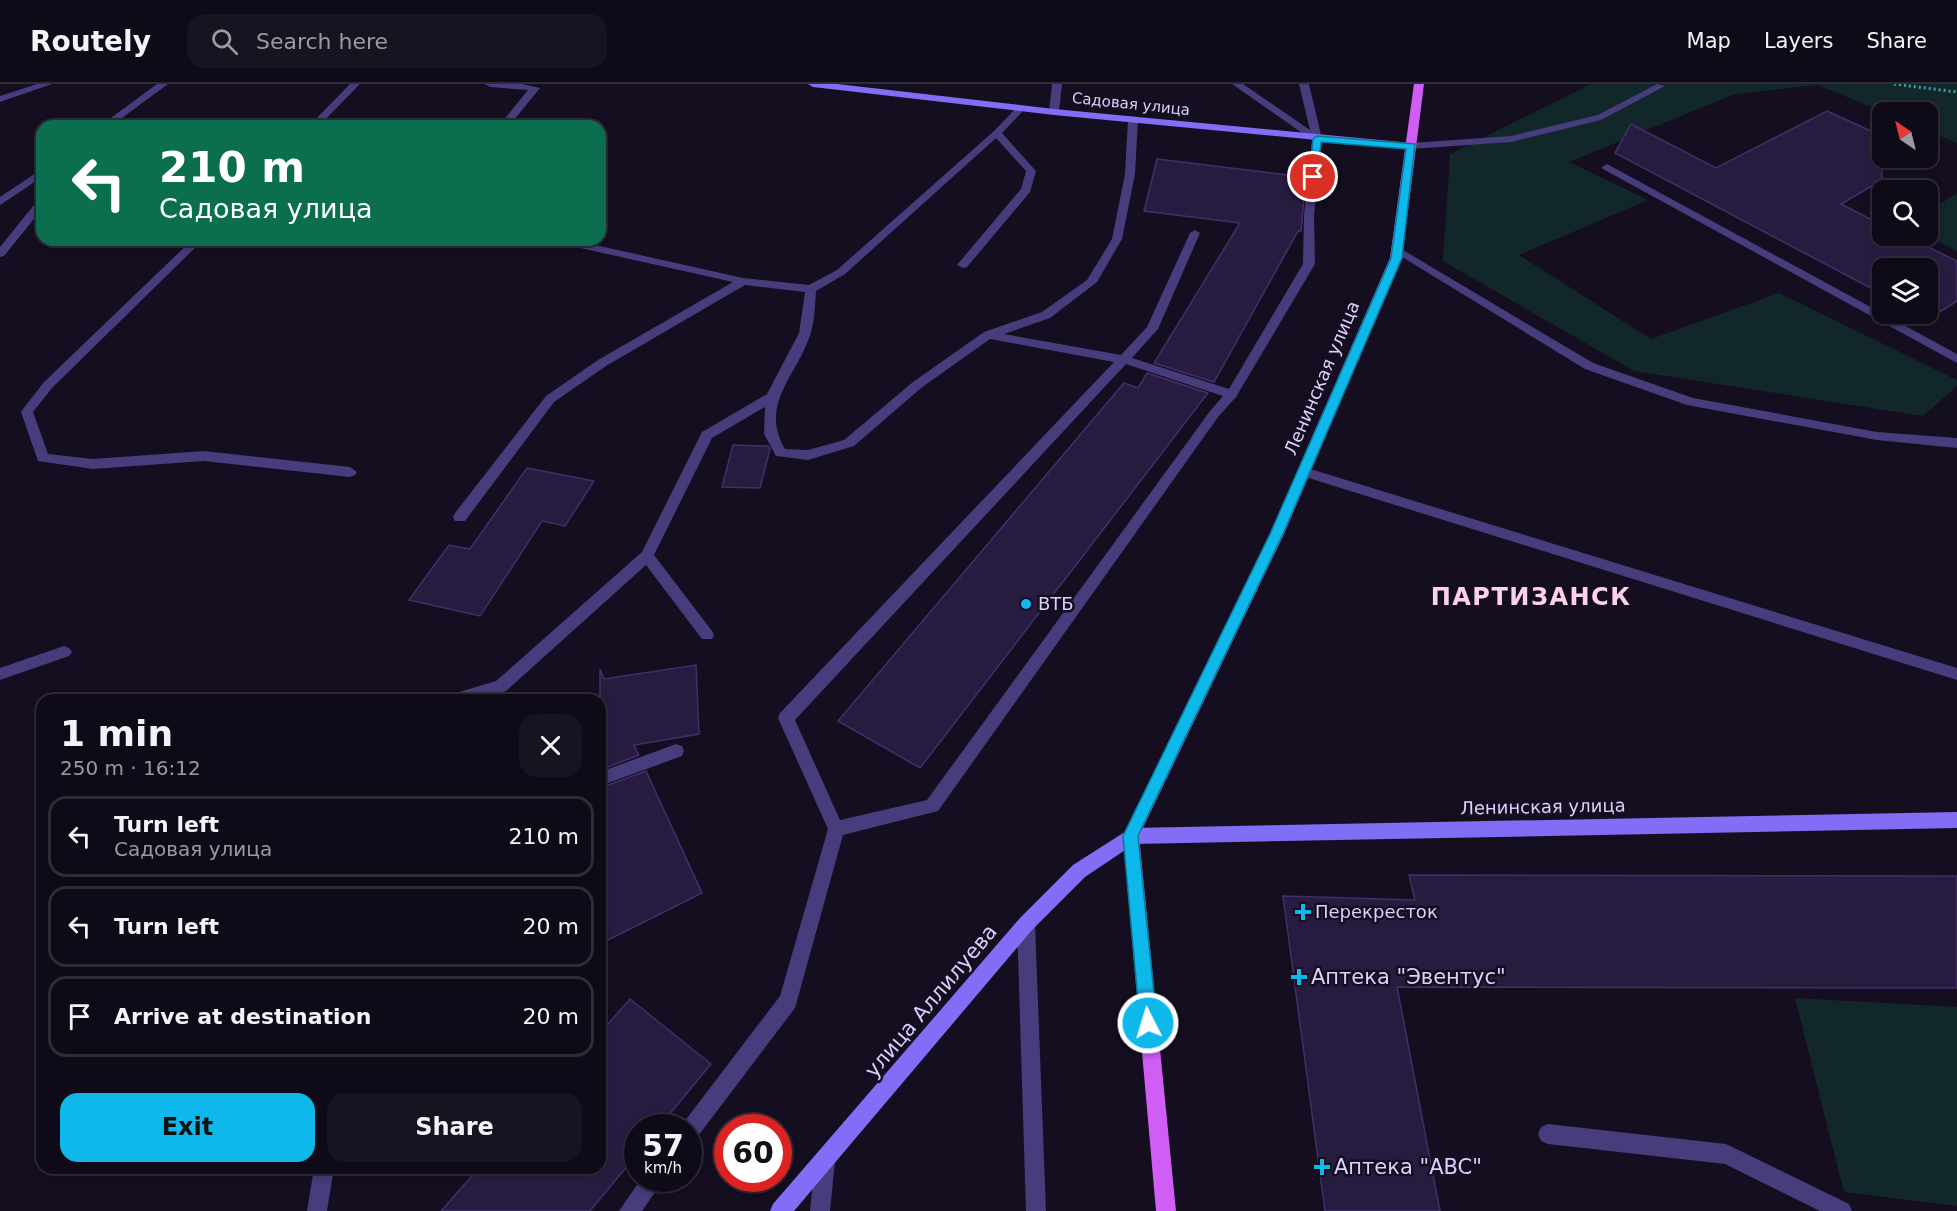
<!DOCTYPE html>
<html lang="en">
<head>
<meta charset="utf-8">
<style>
  :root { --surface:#0f0a18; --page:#181321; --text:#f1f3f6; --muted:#9b9aa2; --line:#2f2b37; --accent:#0eb8ea }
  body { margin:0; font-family:"DejaVu Sans",sans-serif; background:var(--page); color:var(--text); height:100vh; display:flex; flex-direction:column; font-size:22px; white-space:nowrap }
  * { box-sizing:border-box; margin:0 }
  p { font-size:20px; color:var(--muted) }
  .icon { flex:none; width:33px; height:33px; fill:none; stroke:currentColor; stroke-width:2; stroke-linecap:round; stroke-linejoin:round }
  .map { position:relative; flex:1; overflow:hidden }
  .panel { position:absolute; left:36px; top:610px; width:570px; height:480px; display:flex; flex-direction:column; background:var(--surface); border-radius:18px; box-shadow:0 3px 9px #0003,0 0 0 2px var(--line) }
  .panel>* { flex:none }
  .hud { position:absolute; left:36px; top:36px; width:570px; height:126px; border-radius:18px; box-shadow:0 3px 9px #0003,0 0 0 2px var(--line); background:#0b6e4f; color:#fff; overflow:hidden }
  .needle { width:39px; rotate:325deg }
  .tools { position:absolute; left:1872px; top:18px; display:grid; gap:12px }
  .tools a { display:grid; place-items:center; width:66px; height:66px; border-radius:12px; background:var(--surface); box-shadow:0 3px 9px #0003,0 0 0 2px var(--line); font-size:30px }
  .speed { position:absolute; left:624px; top:1030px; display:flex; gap:12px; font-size:30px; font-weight:700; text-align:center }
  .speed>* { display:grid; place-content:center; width:78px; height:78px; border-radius:50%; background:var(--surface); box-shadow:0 3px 9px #0003,0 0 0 2px var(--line); line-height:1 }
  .speed small { font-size:15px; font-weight:400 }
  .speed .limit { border:9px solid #d22; background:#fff; color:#111 }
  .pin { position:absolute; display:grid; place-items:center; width:51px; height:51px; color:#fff; margin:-26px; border:3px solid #fff; border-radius:50%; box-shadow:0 2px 6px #0007 }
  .me { position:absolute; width:66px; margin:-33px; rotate:355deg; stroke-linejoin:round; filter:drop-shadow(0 0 4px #0008) }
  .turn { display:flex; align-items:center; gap:21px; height:126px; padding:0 24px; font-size:27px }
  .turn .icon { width:78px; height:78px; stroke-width:2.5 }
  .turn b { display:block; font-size:42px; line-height:51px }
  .round { display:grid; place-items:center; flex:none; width:63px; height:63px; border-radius:18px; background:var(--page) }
  .head { display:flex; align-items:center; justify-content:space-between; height:102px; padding:0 24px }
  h1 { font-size:36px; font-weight:600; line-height:45px }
  .action { display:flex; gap:12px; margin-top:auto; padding:12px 24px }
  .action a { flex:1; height:69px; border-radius:18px; background:var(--accent); color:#111; font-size:24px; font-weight:600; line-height:69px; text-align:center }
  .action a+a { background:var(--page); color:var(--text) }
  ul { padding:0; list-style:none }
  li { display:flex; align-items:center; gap:18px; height:81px; margin:0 12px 9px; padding:0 12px; border:3px solid var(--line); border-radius:18px }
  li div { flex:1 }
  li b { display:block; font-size:22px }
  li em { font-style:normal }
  header { display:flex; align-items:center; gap:36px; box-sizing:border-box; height:84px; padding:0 30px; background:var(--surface); border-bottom:2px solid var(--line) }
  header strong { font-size:28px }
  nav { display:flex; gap:33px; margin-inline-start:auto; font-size:21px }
  .search { width:420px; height:54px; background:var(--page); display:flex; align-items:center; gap:15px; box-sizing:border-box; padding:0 21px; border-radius:18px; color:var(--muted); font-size:22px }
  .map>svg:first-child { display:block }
</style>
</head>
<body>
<header>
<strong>Routely</strong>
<div class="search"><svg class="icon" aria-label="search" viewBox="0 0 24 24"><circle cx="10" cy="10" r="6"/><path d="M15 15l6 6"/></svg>Search here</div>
<nav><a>Map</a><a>Layers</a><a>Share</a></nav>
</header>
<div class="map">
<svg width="1957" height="1127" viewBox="0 0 1957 1127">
  <rect width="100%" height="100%" fill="#140e20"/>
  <g fill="#122729">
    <polygon points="1591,0 1957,0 1957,59 1928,47 1928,28 1883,28 1818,1 1735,10 1569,78 1648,116 1519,171 1651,255 1779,209 1957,296 1957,302 1923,332 1634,287 1443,177 1450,70"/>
    <polygon points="1957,109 1957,167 1932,155 1928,150 1928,128"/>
    <polygon points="1795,914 1957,923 1957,1122 1844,1108"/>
  </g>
  <g fill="#271c40" stroke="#422f6a" stroke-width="1.5">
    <polygon points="1827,27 1882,52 1882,96 1841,120 1882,141 1882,152 1905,152 1957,177 1957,217 1929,235 1919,230 1928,230 1928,184 1882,184 1882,210 1615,69 1631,40 1716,84"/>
    <polygon points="1157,75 1306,93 1301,147 1298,147 1214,298 1154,279 1240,139 1144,127"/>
    <polygon points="1147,289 1208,309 920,684 838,637 1124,299 1138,304"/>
    <polygon points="733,361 768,362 770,365 760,404 722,403"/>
    <polygon points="527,384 594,397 565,442 542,437 480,532 409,516 449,461 470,465"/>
    <polygon points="696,581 699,650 634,661 639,671 600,686 600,585 604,595"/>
    <polygon points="646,687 702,809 600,860 600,704"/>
    <polygon points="1409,791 1957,792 1957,904 1397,903 1440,1127 1325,1127 1283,812 1415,816"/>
    <polygon points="630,915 711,980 658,1044 638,1044 638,1069 590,1127 441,1127 479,1084 600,1084 600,949"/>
  </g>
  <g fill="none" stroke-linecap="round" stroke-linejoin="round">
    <polyline stroke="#35a3ab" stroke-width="3" stroke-dasharray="2 3" stroke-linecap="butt" points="1894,0 1957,8"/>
    <g fill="#473c7c" fill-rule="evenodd">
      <polygon points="37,0 52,0 0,18 0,12"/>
      <polygon points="350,0 360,0 319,42 309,42"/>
      <polygon points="485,0 522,0 540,4 509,42 499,42 528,6 490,3"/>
      <polygon points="1052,0 1062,0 1059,28 1054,31 1049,28"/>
      <path d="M 1232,0 L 1243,0 L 1310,46 L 1299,0 L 1309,0 L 1322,55 L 1314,131 L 1315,180 L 1236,313 L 1218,333 L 938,727 L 843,751 L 795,924 L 695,1056 L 688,1059 L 688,1044 L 680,1044 L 681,1042 L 780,912 L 828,745 L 778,634 L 780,629 L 1114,278 L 990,255 L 921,304 L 854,362 L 808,376 L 776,372 L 764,350 L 765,323 L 712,354 L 654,471 L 712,547 L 714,551 L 712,555 L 702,555 L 646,481 L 506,607 L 474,616 L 446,616 L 449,611 L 496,597 L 642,468 L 702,348 L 767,310 L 799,249 L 805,208 L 745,201 L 606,282 L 554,318 L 465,437 L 455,437 L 453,433 L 455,429 L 546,312 L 598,276 L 733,198 L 558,159 L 553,156 L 573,156 L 743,194 L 809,201 L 837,186 L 994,47 L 1018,22 L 1024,22 L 1024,26 L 1002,49 L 1036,87 L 1030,108 L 967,183 L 963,184 L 957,181 L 1021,105 L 1026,87 L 996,54 L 845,190 L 816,207 C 815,220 815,235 811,248 C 799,290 758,319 785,365 L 808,366 L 844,356 L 913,298 L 984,248 L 1042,228 L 1087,196 L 1112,155 L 1125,90 L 1128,35 L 1133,32 L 1138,35 L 1135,90 L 1122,155 L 1097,198 L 1050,234 L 1004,250 L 1121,271 L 1147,243 L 1190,149 L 1195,146 L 1200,149 L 1158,245 L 1132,274 L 1229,305 L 1303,180 L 1304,131 L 1312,56 ZM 1126,280 L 1223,312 L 1210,327 L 927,716 L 840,736 L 795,636 Z"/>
      <polygon points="1657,0 1665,2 1601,36 1511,58 1411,65 1406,62 1411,59 1511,52 1598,31"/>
      <polygon points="1607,80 1957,270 1957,279 1603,85 1602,83"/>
      <polygon points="42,115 42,125 4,172 0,173 0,163 38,116"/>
      <polygon points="192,156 203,156 52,304 33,328 48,370 93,375 204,367 350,383 357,388 355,391 350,393 204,377 93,385 38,377 21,328 23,325 44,298"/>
      <polygon points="1398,163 1593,279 1693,314 1877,348 1957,354 1957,364 1877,356 1687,321 1585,285 1394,168 1394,164"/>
      <polygon points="1304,383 1957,584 1957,596 1299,391 1297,388 1299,385"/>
      <polygon points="64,562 69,564 72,568 69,572 0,596 0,584"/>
      <polygon points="271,609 276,611 279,616 259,616 262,611"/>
      <polygon points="676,660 682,662 684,667 682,672 600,702 600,688"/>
      <polygon points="1026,831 1032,834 1035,840 1046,1127 1026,1127 1017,840 1020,834"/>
      <polygon points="1548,1040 1726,1060 1849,1120 1852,1127 1820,1127 1725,1080 1548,1060 1541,1057 1538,1050 1541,1043"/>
      <polygon points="825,1067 832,1070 835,1077 830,1127 810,1127 815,1077 818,1070"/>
      <polygon points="314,1084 334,1084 327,1127 307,1127"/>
      <polygon points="641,1095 664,1095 642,1127 619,1127"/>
    </g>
    <g fill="#473c7c" fill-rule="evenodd">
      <polygon points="157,0 168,0 111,42 100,42"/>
      <polygon points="42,85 42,93 0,121 0,113"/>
    </g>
    <g fill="#826df6" fill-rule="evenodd">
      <polygon points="808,0 837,0 1054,25 1411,59 1416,62 1411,65 1054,31 813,3"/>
      <polygon points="1957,728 1957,744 1134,760 1085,793 1032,846 794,1127 770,1127 773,1120 1020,834 1073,781 1131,744"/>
    </g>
    <polygon fill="#d05ef5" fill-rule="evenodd" points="1414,0 1424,0 1402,174 1284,450 1139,752 1176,1127 1156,1127 1123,752 1270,450 1390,174"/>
  </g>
  <polygon fill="#0eb8ea" stroke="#097898" stroke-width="1.5" points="1317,52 1415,60 1402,174 1283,450 1138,752 1157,939 1154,945 1148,948 1142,945 1140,939 1123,752 1270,450 1391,174 1406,65 1321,58 1318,93 1313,96 1309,93 1313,55"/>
  <g fill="#0eb8ea" stroke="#140e20" stroke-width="2">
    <circle cx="1026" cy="520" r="6"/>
    <path d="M1300 819h6v6h6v6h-6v6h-6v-6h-6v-6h6z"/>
    <path d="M1296 884h6v6h6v6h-6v6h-6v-6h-6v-6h6z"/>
    <path d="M1319 1074h6v6h6v6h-6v6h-6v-6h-6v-6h6z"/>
  </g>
  <g text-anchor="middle" stroke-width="5" stroke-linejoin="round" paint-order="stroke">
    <g font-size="15" fill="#dbd0fc" stroke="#140e20">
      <text transform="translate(1131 20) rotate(6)" y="5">Садовая улица</text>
    </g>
    <g font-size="18" fill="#dbd0fc" stroke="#140e20">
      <text transform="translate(1322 294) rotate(-67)" y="6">Ленинская улица</text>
      <text transform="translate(1543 723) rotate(-1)" y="6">Ленинская улица</text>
    </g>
    <g font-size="18" fill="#dbd0fc" stroke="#140e20" text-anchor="start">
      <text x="1038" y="526">ВТБ</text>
      <text x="1315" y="834">Перекресток</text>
    </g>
    <g font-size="21" fill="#dbd0fc" stroke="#140e20" text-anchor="start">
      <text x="1311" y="900">Аптека "Эвентус"</text>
      <text x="1334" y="1090">Аптека "ABC"</text>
    </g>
    <g font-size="21" fill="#dbd0fc" stroke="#140e20">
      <text transform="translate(931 917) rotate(-50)" y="7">улица Аллилуева</text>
    </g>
    <g font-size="24" font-weight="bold" letter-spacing="1.5" fill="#fcd2e8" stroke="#140e20">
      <text x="1531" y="521">ПАРТИЗАНСК</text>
    </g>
  </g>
</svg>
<div class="tools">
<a><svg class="needle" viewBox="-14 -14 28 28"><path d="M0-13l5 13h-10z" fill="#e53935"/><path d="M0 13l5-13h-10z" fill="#9b9aa2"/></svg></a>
<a><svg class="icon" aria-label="search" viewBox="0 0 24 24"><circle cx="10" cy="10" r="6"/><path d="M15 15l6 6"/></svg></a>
<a><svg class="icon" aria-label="layers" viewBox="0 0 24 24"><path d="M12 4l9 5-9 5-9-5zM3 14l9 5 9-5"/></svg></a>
</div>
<div class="speed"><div>57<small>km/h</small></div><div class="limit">60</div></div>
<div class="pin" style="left:1313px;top:93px;background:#d93025"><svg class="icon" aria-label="arrive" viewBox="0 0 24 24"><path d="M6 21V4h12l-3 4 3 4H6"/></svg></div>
<svg class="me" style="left:1148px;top:939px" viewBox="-20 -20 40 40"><circle r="17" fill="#0eb8ea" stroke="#fff" stroke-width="3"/><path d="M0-11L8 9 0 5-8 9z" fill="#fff"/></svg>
<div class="hud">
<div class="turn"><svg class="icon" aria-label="left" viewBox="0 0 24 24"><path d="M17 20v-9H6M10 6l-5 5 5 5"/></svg><div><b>210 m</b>Садовая улица</div></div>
</div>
<section class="panel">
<div class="head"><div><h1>1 min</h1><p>250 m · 16:12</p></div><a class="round"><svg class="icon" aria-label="close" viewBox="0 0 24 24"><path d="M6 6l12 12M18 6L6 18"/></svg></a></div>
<ul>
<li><svg class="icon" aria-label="left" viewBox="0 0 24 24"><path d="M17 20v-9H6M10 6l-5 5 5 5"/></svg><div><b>Turn left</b><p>Садовая улица</p></div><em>210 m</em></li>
<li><svg class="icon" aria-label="left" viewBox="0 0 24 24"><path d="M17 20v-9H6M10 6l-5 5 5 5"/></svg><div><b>Turn left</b></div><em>20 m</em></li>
<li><svg class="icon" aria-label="arrive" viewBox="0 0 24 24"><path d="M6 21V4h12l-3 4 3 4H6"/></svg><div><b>Arrive at destination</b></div><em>20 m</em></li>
</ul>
<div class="action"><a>Exit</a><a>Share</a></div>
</section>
</div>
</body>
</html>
